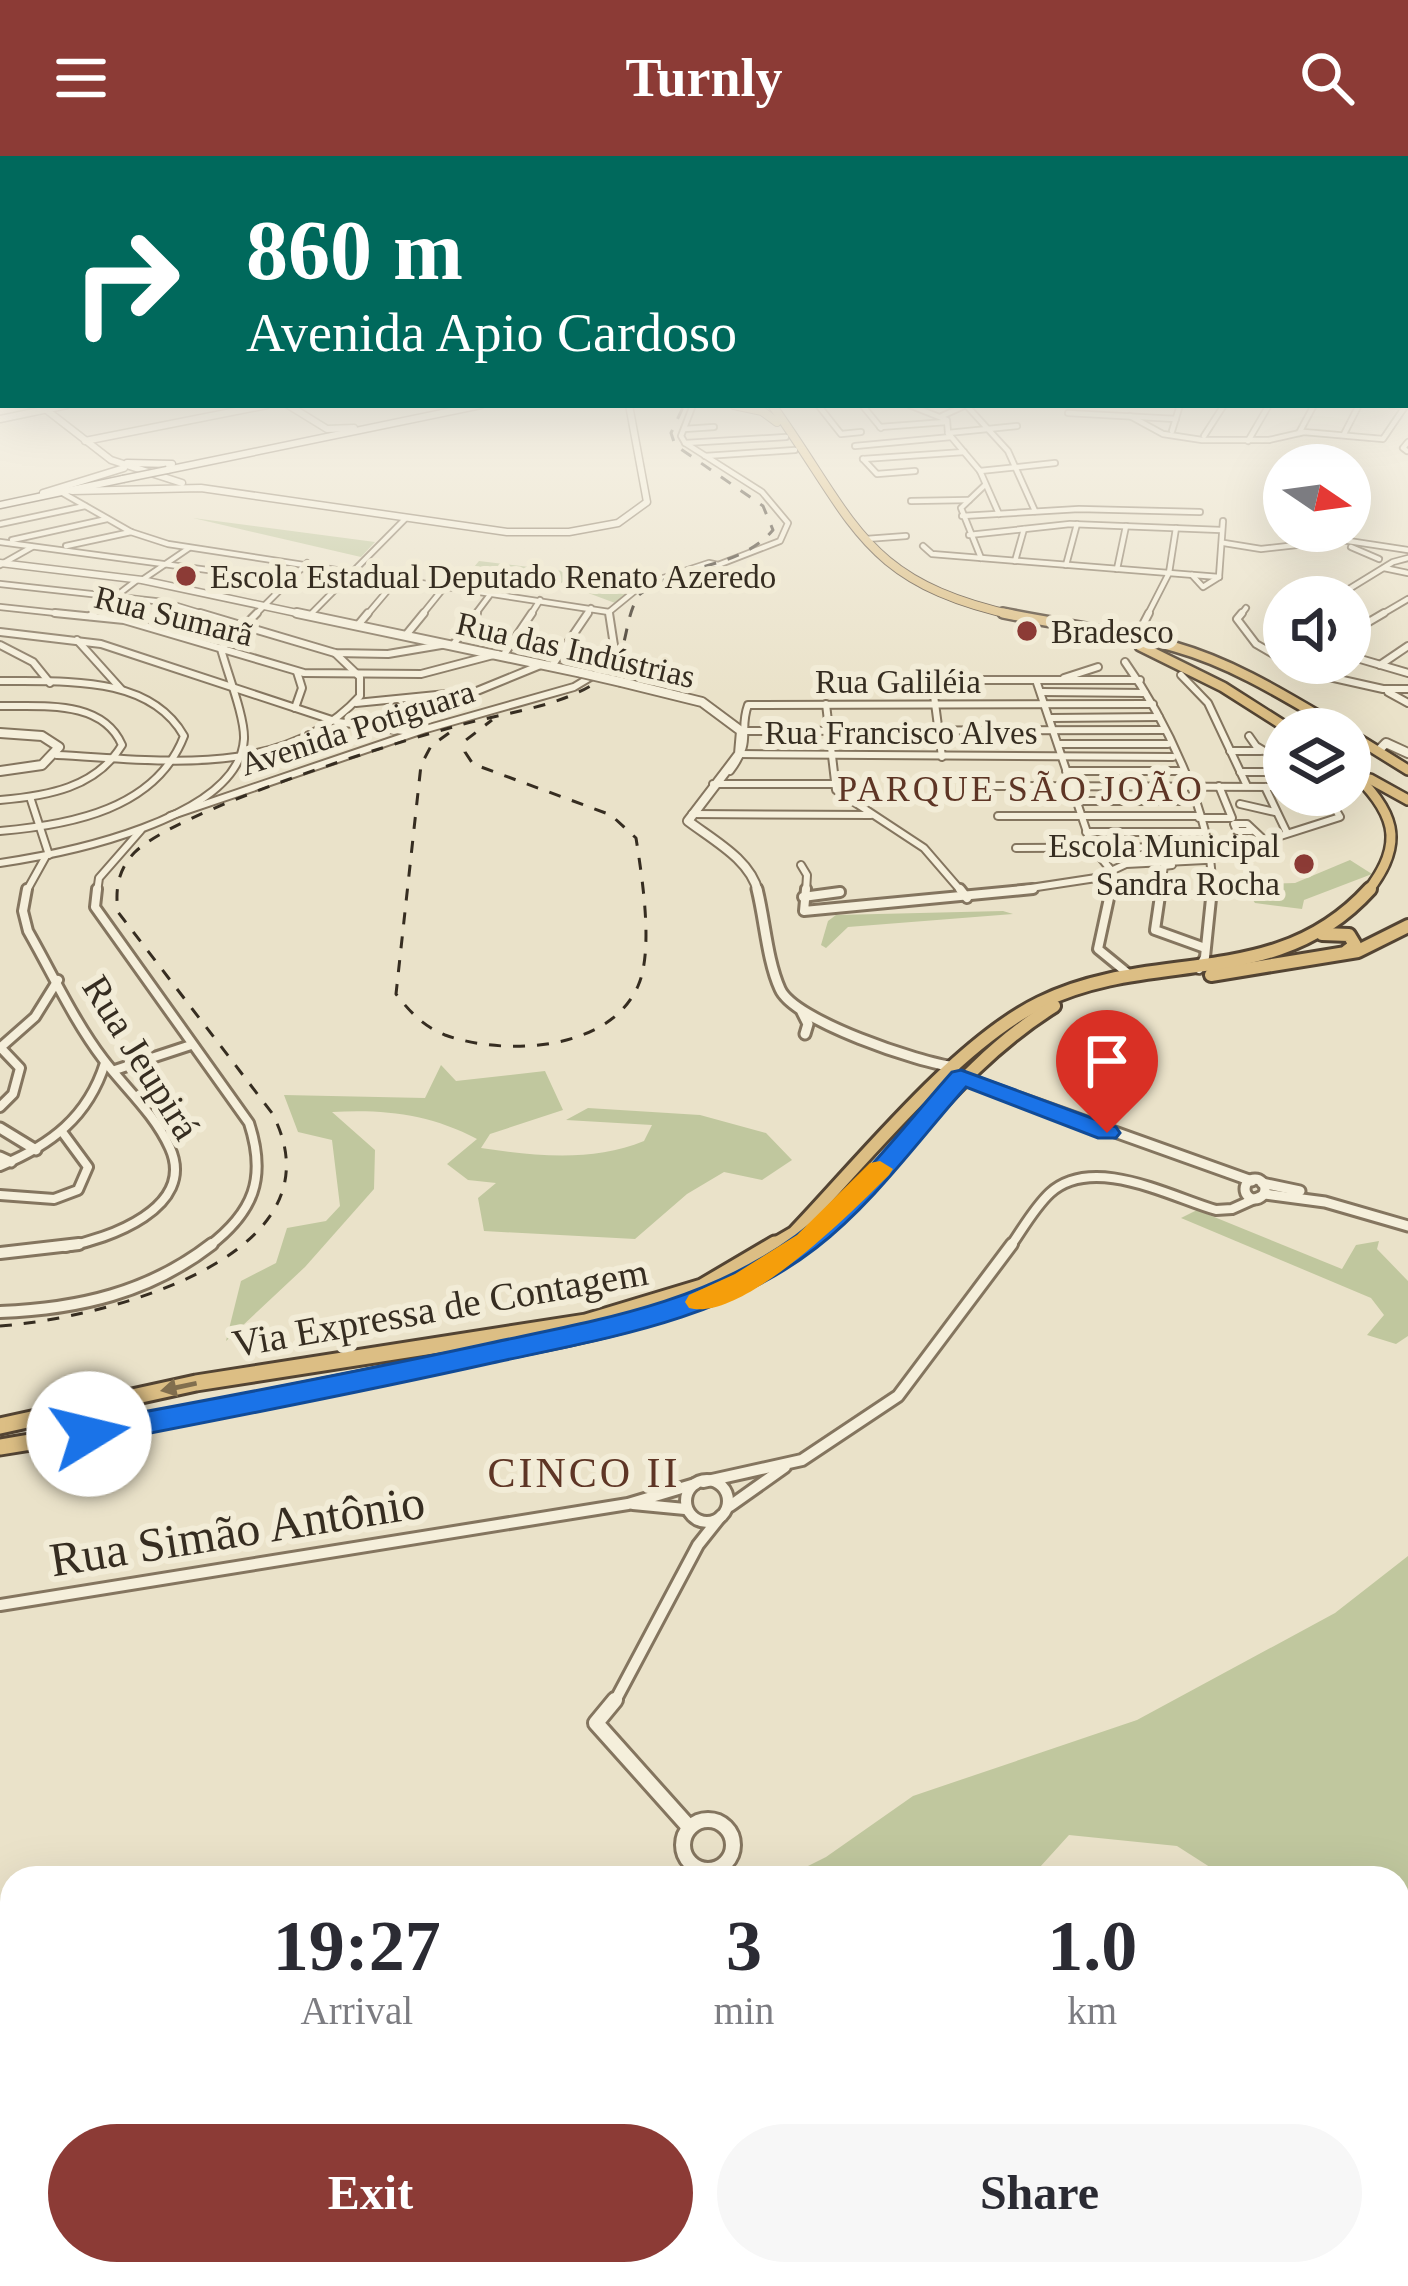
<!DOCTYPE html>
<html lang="en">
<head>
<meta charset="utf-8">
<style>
  :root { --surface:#fff; --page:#f7f7f7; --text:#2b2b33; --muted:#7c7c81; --accent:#8c3b36 }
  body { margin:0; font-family:"Times New Roman",serif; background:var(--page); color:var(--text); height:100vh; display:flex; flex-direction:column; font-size:45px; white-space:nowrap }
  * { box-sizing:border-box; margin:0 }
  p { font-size:39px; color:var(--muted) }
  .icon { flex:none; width:66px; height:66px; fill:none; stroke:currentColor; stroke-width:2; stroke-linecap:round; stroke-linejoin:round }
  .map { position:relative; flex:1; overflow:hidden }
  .panel { position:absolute; left:0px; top:1710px; width:1410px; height:420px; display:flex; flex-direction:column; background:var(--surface); border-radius:36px 36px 0 0; box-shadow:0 12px 48px #0002 }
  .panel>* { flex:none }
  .banner { position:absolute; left:0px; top:0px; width:1410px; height:252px; box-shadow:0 12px 48px #0002; background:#00695c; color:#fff; overflow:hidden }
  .needle { width:78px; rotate:103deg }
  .tools { position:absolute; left:1263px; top:288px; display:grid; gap:24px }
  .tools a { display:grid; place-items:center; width:108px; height:108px; border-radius:50%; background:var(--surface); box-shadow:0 12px 48px #0002; font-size:60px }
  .pin { position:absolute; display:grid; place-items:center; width:102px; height:102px; color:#fff; margin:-123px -51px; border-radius:50% 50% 50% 0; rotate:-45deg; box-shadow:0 0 12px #0007 }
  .pin .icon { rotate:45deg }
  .me { position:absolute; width:132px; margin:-66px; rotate:81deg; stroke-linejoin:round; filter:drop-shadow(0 0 9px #0008) }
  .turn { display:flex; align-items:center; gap:42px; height:252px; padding:0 48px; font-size:54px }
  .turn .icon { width:156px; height:156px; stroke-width:2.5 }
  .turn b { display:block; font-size:84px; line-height:102px }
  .eta { display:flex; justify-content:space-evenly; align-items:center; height:204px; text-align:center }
  .eta b { font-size:72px; font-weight:600; line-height:84px }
  .action { display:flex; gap:24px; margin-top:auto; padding:24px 48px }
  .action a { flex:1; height:138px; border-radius:72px; background:var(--accent); color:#fff; font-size:48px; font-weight:600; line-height:138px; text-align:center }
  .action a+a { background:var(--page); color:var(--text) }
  header { display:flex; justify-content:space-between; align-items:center; height:156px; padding:0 48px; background:var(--accent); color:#fff; font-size:54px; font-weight:600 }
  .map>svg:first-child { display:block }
</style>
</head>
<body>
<header><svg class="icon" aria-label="menu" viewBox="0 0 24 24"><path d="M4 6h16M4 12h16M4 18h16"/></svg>Turnly<svg class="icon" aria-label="search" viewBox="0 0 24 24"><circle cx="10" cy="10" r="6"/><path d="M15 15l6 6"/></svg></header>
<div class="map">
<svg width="1408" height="2130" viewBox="0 0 1408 2130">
  <rect width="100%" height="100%" fill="#eae2c9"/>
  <g fill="#c0c79e">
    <polygon points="193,362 375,386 361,401"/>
    <polygon points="479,405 649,425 615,447 564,428 474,411"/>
    <polygon points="1350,704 1372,718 1304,744 1302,753 1255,747 1248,737 1256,728 1295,727"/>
    <polygon points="1003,755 1013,758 848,771 826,792 821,789 828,765 836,759"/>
    <path d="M 441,909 L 456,925 L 545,915 L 563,954 L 490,978 L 481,992 C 535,1000 593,1006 644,985 L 652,969 L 566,964 L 588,952 L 700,959 L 766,977 L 792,1004 L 762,1024 L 724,1016 L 687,1038 L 635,1083 L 484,1075 L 478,1042 L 496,1027 L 468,1024 L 447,1008 L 477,983 C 430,958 384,953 332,956 L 375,994 L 374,1033 L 305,1111 L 226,1185 L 241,1125 L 276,1107 L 287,1072 L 326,1065 L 340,1050 L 332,984 L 298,976 L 284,939 L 425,942 Z"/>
    <polygon points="1197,1054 1342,1113 1356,1089 1379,1085 1377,1093 1408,1125 1408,1180 1396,1188 1367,1179 1384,1159 1371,1142 1181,1062"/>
    <polygon points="1408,1400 1408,1833 1398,1827 1398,1722 1227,1722 1177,1690 1069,1679 1030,1722 784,1722 826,1701 913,1640 1137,1564 1335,1457"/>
    <polygon points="12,1818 12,1957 0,1972 0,1824"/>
  </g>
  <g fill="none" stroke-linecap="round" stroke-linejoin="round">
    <defs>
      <g id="minor-far4">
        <polyline points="818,249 841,278 861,276"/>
        <polyline points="862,249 881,272"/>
        <polyline points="909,249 947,264 948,277 980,315 999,358"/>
        <polyline points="1068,257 1176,263"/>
        <polyline points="942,260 966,249 1008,295 1035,355"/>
        <polyline points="1130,260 1163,278 1202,284 1269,284 1304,276 1383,283 1406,249"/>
        <polyline points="880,271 946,266"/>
        <polyline points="684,273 714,271"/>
        <polyline points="1172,275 1180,249"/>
        <polyline points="948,277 1017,270"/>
        <polyline points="1299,277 1314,249"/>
        <polyline points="1344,278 1359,249"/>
        <polyline points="1204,280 1224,249"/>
        <polyline points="1248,285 1269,249"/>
        <polyline points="685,287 786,281"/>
        <polyline points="855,290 951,281"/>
        <polyline points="1407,295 1403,292 1408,286"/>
        <polyline points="705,300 795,294"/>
        <polyline points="863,303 964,296"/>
        <polyline points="863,303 877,318 915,315"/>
        <polyline points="980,315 1055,307"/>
        <polyline points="61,336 131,376 168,388 609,456"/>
        <polyline points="911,345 969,344"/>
        <polyline points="962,360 1079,353 1200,356"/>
        <polyline points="0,368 85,350"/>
        <polyline points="969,379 1070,368 1221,374"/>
        <polyline points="866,383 906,380"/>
        <polyline points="12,384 107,363"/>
        <polyline points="0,386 289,425"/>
        <polyline points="1224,387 1261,393 1342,384 1408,394"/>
        <polyline points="66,390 131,376"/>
        <polyline points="923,390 932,398 1219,421"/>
        <polyline points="1351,391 1379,403"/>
        <polyline points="981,402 961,352 985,329"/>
        <polyline points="1015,405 1024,373"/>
        <polyline points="0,409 32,391"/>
        <polyline points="1066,409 1077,368"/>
        <polyline points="1384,412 1408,417"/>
        <polyline points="1117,413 1126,370"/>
        <polyline points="1192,419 1203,431 1219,421"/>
        <polyline points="1219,421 1223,365"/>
        <polyline points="142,424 189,392"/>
        <polyline points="0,428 164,446 210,460"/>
        <polyline points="1336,441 1393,406 1408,402"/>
        <polyline points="0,451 84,460"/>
        <polyline points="609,456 642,429 709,407 718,409 780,385 788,367 762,336 685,287 681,280 693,249"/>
        <polyline points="310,459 406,362"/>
        <polyline points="90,460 137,424"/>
        <polyline points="254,460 307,407"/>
        <polyline points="366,460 399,421"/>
        <polyline points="421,460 446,429"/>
        <polyline points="474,460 492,436"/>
        <polyline points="530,460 540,444"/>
        <polyline points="586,460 591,452"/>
        <polyline points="1147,460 1169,417 1176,372"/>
        <polyline points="1240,460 1246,452"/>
        <polyline points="1379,460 1408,443"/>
      </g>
      <g id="minor-far3">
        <polyline points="55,457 124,464 304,517 421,518 497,498"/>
        <polyline points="200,457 335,497 388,498 447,488"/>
        <polyline points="1242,457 1237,463 1256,488 1282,503"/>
        <polyline points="90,460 94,457"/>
        <polyline points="358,469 368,457"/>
        <polyline points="0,476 101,488 338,566 411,576"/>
        <polyline points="1350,477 1384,457"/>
        <polyline points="406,479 424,457"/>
        <polyline points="1284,479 1282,503 1289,512 1383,533 1408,533"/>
        <polyline points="1136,482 1149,457"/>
        <polyline points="77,484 121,533"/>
        <polyline points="0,489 33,506 50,527"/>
        <polyline points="453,489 477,457"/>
        <polyline points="503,500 532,457"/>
        <polyline points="1350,500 1408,517"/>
        <path d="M 1125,506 C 1165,562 1217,667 1211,736"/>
        <polyline points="1380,509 1408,490"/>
        <polyline points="552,510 588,457"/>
        <polyline points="1181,519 1208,547 1247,630"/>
        <polyline points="1064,522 1098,511"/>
        <polyline points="932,524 942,601"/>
        <polyline points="1036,524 1092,691 1111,714 1110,736"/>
        <path d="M 0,525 C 62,526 149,518 184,580 C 156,653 71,669 0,675"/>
        <polyline points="881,529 932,524 1140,524"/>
        <polyline points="1042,536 1145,537"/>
        <polyline points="1388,536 1408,547"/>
        <polyline points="356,547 477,535 543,508"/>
        <polyline points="826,548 836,634 924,692 962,736"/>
        <path d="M 0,550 C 42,551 102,543 122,589 C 96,632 47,640 0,644"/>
        <polyline points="295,552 302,532 297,516"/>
        <polyline points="1051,562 1159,561"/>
        <polyline points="744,575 1164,574"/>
        <polyline points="1249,580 1256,590 1284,607"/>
        <polyline points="1059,588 1168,588"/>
        <polyline points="1230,595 1261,595"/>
        <polyline points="739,598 1173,601"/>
        <path d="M 57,599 C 160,604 284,624 360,540 L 360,521 L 335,497"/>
        <path d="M 730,615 C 754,583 738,577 748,549 L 1153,548"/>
        <polyline points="1066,615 1180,615"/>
        <polyline points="1240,616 1284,616"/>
        <polyline points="713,628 871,628"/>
        <polyline points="983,630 1284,631"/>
        <polyline points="1265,631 1287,677"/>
        <polyline points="30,641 49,699"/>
        <polyline points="1076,645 1192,645"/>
        <polygon points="1298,645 1309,645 1312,652 1301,652"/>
        <polyline points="1240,648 1275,656"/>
        <polyline points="1312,652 1334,652"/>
        <polyline points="692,658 871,659"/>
        <polyline points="170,660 426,573 574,531 604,513 615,496 609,457"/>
        <polyline points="998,660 1198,660"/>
        <polyline points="1199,662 1232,662 1219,630"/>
        <polyline points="1251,675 1237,675 1234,668 1247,668 1264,684"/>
        <polyline points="1086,676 1204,676"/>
        <polyline points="1016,692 1232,691"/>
        <path d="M 0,707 C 61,698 239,664 244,583 C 245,561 227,516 221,493 L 257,457"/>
        <polyline points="801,709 807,719 806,736"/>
        <polyline points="26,736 46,700"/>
        <polyline points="97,736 99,722 141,674"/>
        <polyline points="1004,736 1096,722 1126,708 1205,704 1340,661 1327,639"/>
        <polyline points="1160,736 1164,710 1172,709"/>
      </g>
      <g id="minor-far2">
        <path d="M 27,733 L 23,755 L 28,775 C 52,817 74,865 103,903 C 125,932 154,957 170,992 C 197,1052 108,1083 65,1091"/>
        <path d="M 97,733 L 95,751 L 249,967 C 267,1022 254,1056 208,1091"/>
        <polyline points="806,733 804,755 1033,733"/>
        <polyline points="960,733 967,742"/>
        <polyline points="1111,733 1098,793 1131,820"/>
        <polyline points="1161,733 1155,774 1205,792"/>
        <polyline points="803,741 840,736"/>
        <polyline points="1199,813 1205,801 1212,733"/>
        <polyline points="0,891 20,912 13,938 0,951"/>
        <polyline points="1,891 35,861 58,824"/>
        <polyline points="115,914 191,889"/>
        <path d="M 0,1010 C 51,989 88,961 105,907"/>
        <polyline points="0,1039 54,1043 78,1034 88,1011 63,977"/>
        <path d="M 1010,1091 C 1022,1074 1034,1052 1050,1037 C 1093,998 1171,1041 1216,1054 L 1232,1053 L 1261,1040"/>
      </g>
      <g id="minor-far1">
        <polyline points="0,1097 79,1088"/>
        <path d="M 0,1156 C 78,1153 149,1137 212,1088"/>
        <circle cx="707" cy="1345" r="21"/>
        <polyline points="703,1326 802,1304 898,1240 1012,1088"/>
        <polyline points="633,1348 685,1353"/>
        <polyline points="730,1350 785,1311"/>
        <polyline points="0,1449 628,1348 695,1328"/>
        <polyline points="614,1547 698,1389 721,1360"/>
      </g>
      <g id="minor">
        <polyline points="615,1544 596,1567 689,1671"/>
        <circle cx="708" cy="1689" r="25"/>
      </g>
      <g id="tertiary-far2">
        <polyline points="40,249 111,304 182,327"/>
        <polyline points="288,249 327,273 354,272"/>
        <polyline points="1391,249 1408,250"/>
        <polyline points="0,263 67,249"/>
        <polyline points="85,285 267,249"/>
        <polyline points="72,335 201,332 507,376 569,376 618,367 647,346 629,249"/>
        <polyline points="43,337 124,312"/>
        <polyline points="0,407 142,424 311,460"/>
      </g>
      <g id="tertiary-far1">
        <polyline points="297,457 582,517"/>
        <path d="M 621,526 L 702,546 L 741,575 L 739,598 L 688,665 C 713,684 751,704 758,736"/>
        <polyline points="0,577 42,580 59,591 42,609 0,615"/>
        <polyline points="1378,595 1386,587 1408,597"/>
      </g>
      <g id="tertiary">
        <path d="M 757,733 C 765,765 767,804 780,833 C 794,865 920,907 955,911"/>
        <polyline points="802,856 808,868 805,878"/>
        <polyline points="961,921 1252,1025"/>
        <polyline points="0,972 36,994"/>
        <polyline points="0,1001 11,1006"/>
        <circle cx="1255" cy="1033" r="10"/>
        <polyline points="1262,1027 1300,1035"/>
        <polyline points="1265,1038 1325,1046 1408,1070"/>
      </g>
      <g id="secondary">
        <polyline points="127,307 172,308"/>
        <polyline points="167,314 481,249"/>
        <polyline points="0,349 123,323"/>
      </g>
      <g id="trunk-far3">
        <polyline points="734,249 762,255 777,266"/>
        <path d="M 772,249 C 856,366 861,426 1017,460"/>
      </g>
      <g id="trunk-far2">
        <path d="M 1003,457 C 1060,469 1119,475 1175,491 C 1235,508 1288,542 1341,573"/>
        <polyline points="1140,490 1223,531 1289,573"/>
        <polyline points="1350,578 1408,614"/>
        <path d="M 1350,613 C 1393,655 1408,685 1367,736"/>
        <polyline points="1370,623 1408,644"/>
      </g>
      <g id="trunk-far1">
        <polyline points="1322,778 1349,779 1355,789 1347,795"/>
        <polyline points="1211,819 1358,795 1408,770"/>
        <path d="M 770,1091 L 794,1077 C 861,1007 956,888 1040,847 C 1153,791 1276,837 1370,733"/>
        <path d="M 796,1091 C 894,1020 945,918 1054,850"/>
      </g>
      <g id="trunk">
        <polyline points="0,1270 196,1227 586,1166 702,1131 775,1088"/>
        <path d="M 0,1291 C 144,1268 287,1239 431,1209 C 557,1182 693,1167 801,1088"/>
      </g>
    </defs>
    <use href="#minor-far4" stroke="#84755f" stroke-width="8"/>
    <use href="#minor-far3" stroke="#84755f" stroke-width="10"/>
    <use href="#minor-far2" stroke="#84755f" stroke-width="14"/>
    <use href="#minor-far1" stroke="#84755f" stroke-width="16"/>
    <use href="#minor" stroke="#84755f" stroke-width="20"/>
    <use href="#tertiary-far2" stroke="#84755f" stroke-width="9"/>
    <use href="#tertiary-far1" stroke="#84755f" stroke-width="12"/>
    <use href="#tertiary" stroke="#84755f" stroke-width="15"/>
    <use href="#secondary" stroke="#665642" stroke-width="9"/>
    <use href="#trunk-far3" stroke="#534433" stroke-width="10"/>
    <use href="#trunk-far2" stroke="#534433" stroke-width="14"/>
    <use href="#trunk-far1" stroke="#534433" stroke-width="18"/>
    <use href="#trunk" stroke="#534433" stroke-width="21"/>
    <use href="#minor-far4" stroke="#f5efdb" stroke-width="4.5"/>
    <use href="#minor-far3" stroke="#f5efdb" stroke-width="6"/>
    <use href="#minor-far2" stroke="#f5efdb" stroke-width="8"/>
    <use href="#minor-far1" stroke="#f5efdb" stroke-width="10"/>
    <use href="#minor" stroke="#f5efdb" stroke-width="14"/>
    <use href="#tertiary-far2" stroke="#f5efdb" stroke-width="6"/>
    <use href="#tertiary-far1" stroke="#f5efdb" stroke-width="8"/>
    <use href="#tertiary" stroke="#f5efdb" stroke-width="9"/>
    <use href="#secondary" stroke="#f5efdb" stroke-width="6"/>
    <use href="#trunk-far3" stroke="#dcbe84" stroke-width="8"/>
    <use href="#trunk-far2" stroke="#dcbe84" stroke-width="9"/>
    <use href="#trunk-far1" stroke="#dcbe84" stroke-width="12"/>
    <use href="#trunk" stroke="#dcbe84" stroke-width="15"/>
    <g stroke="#362d21" stroke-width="3" stroke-dasharray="12 12" stroke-linecap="butt">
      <path d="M 449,577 L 431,590 L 421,609 L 396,838 C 410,856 423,870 445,879 C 503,900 609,896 638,830 C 654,794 642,721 636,682 L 611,659 L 473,608 L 465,596 L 466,584 L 492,564"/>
      <path d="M 0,1170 C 97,1163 349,1103 272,957 L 118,756 C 115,733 118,714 134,697 C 175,655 392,587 457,570 C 504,556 563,552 604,521 C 630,501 622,465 639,439 C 679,406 738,415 773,374 L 763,350 L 675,289 L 671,277 L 684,249"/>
    </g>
    <defs>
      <polyline id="tertiary-bridge" points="582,517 621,526"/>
      <polyline id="secondary-bridge" points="123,323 167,314"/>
    </defs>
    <use href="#tertiary-bridge" stroke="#84755f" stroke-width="12" stroke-linecap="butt"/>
    <use href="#secondary-bridge" stroke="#665642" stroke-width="9" stroke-linecap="butt"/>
    <use href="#tertiary-bridge" stroke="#f5efdb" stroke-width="8"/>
    <use href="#secondary-bridge" stroke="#f5efdb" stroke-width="6"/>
  </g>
  <defs><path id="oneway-solid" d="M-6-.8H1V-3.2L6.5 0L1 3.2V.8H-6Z" transform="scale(3)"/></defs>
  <use fill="#816e4e" href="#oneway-solid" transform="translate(179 1231) rotate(168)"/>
  <linearGradient id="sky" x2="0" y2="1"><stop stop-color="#8fb8d5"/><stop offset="0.45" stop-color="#f6f2e7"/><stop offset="1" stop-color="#f6f2e7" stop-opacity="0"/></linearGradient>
  <rect width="1408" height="541" fill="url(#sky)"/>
  <path fill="#1a73e8" stroke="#114b97" stroke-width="3" d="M 961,914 L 1116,971 L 1120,977 L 1116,982 L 1098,982 L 966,931 C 918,985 873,1048 816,1092 C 722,1165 606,1182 492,1207 C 358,1237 224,1263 89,1289 L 78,1286 L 74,1278 L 78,1270 L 89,1266 C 220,1242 351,1217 481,1189 C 592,1165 702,1149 796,1080 C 855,1036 903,971 952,916 Z"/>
  <path fill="#f59e0b" d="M 880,1005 L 893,1013 L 889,1019 C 854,1054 742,1167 689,1152 L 685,1146 L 689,1139 L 735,1118 L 797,1079 L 870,1007 Z"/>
  <g fill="#8c3b36" stroke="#f2ecd7" stroke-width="4.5">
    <circle cx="186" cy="420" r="12"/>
    <circle cx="1027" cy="475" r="12"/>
    <circle cx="1304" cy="708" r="12"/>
  </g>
  <g text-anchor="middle" stroke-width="12" stroke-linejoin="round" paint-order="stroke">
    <g font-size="33" fill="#362d21" stroke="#f2ecd7" text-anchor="start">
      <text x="210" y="432">Escola Estadual Deputado Renato Azeredo</text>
      <text x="1051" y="487">Bradesco</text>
      <text x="1280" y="701" text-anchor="end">Escola Municipal<tspan x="1280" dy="38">Sandra Rocha</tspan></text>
    </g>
    <g font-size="33" fill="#362d21" stroke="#f2ecd7">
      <text transform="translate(174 459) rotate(14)" y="12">Rua Sumarã</text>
      <text transform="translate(576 493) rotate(13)" y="12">Rua das Indústrias</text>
      <text x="898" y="537">Rua Galiléia</text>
      <text transform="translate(357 571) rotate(-18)" y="12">Avenida Potiguara</text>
      <text x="901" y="588">Rua Francisco Alves</text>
    </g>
    <g font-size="36" letter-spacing="3" fill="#5e3525" stroke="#f2ecd7">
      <text x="1021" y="645">PARQUE SÃO JOÃO</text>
    </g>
    <g font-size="39" fill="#362d21" stroke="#f2ecd7">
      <text transform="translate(142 901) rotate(58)" y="14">Rua Jeupirá</text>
      <text transform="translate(440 1151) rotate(-10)" y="14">Via Expressa de Contagem</text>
    </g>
    <g font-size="42" letter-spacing="3" fill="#5e3525" stroke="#f2ecd7">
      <text x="584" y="1331">CINCO II</text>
    </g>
    <g font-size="48" fill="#362d21" stroke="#f2ecd7">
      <text transform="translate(237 1374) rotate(-9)" y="17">Rua Simão Antônio</text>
    </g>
  </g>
</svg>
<div class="tools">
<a><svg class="needle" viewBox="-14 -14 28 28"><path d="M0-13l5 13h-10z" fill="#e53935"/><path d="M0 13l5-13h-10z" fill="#7c7c81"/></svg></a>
<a><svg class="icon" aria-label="sound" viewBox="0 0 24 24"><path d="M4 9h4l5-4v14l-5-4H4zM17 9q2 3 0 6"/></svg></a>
<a><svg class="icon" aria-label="layers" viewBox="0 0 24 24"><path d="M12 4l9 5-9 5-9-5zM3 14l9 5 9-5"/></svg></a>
</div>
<div class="pin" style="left:1107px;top:977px;background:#d93025"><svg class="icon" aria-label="arrive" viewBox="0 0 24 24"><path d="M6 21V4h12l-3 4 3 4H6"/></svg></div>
<svg class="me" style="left:89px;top:1278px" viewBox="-20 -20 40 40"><circle r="19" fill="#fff"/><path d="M0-13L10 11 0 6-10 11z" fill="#1a73e8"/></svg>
<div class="banner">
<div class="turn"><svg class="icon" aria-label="right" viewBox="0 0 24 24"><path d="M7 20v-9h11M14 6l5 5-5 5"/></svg><div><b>860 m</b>Avenida Apio Cardoso</div></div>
</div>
<section class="panel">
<div class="eta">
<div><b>19:27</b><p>Arrival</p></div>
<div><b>3</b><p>min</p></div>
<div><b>1.0</b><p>km</p></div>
</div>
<div class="action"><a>Exit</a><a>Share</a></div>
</section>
</div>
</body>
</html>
